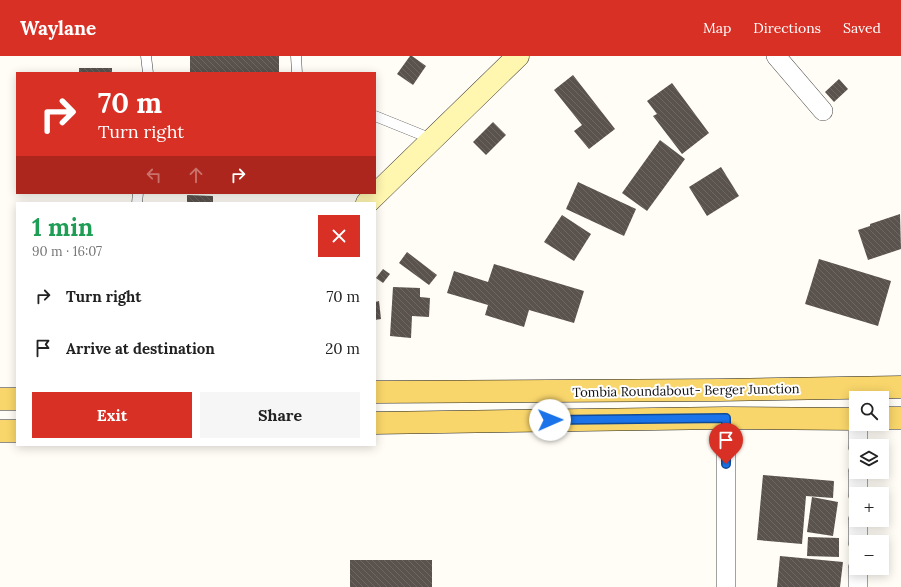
<!DOCTYPE html>
<html lang="en">
<head>
<meta charset="utf-8">
<style>
  :root { --surface:#fff; --page:#f6f6f6; --text:#222; --muted:#767676; --accent:#d93025 }
  body { margin:0; font-family:Lora,serif; background:var(--page); color:var(--text); height:100vh; display:flex; flex-direction:column; font-size:15px; white-space:nowrap }
  * { box-sizing:border-box; margin:0 }
  p { font-size:13px; color:var(--muted) }
  .icon { flex:none; width:22px; height:22px; fill:none; stroke:currentColor; stroke-width:2; stroke-linecap:round; stroke-linejoin:round }
  .map { position:relative; flex:1; overflow:hidden }
  .drawer { position:absolute; left:16px; top:146px; width:360px; height:244px; display:flex; flex-direction:column; background:var(--surface); border-radius:0px; box-shadow:0 2px 10px #0003 }
  .drawer>* { flex:none }
  .banner { position:absolute; left:16px; top:16px; width:360px; height:122px; border-radius:0px; box-shadow:0 2px 10px #0003; background:#d93025; color:#fff; overflow:hidden }
  .controls { position:absolute; left:849px; top:335px; display:grid; gap:8px }
  .controls a { display:grid; place-items:center; width:40px; height:40px; border-radius:0px; background:var(--surface); box-shadow:0 2px 10px #0003; font-size:20px }
  .pin { position:absolute; display:grid; place-items:center; width:34px; height:34px; color:#fff; margin:-41px -17px; border-radius:50% 50% 50% 0; rotate:-45deg; box-shadow:0 0 4px #0007 }
  .pin .icon { rotate:45deg }
  .me { position:absolute; width:44px; margin:-22px; rotate:89deg; stroke-linejoin:round; filter:drop-shadow(0 0 3px #0008) }
  .turn { display:flex; align-items:center; gap:14px; height:84px; padding:0 16px; font-size:18px }
  .turn .icon { width:52px; height:52px; stroke-width:2.5 }
  .turn b { display:block; font-size:28px; line-height:34px }
  .lanes { display:flex; align-items:center; height:38px; padding:0 16px; background:#0003; justify-content:center; gap:20px; direction:ltr }
  .lanes .off { opacity:.35 }
  .round { display:grid; place-items:center; flex:none; width:42px; height:42px; border-radius:0px; background:var(--page) }
  .headline { display:flex; align-items:center; justify-content:space-between; height:68px; padding:0 16px }
  h1 { font-size:24px; font-weight:800; line-height:30px; color:#1e9e55 }
  .button { display:flex; gap:8px; margin-top:auto; padding:8px 16px }
  .button a { flex:1; height:46px; border-radius:0px; background:var(--accent); color:#fff; font-size:16px; font-weight:800; line-height:46px; text-align:center }
  .button a+a { background:var(--page); color:var(--text) }
  ul { padding:0; list-style:none }
  li { display:flex; align-items:center; gap:12px; height:52px; padding:0 16px }
  li div { flex:1 }
  li b { display:block; font-size:15px }
  li em { font-style:normal }
  header { display:flex; align-items:center; gap:24px; box-sizing:border-box; height:56px; padding:0 20px; background:var(--accent); color:#fff }
  header strong { font-size:19px }
  nav { display:flex; gap:22px; margin-inline-start:auto; font-size:14px }
  .map>svg:first-child { display:block }
</style>
</head>
<body>
<header>
<strong>Waylane</strong>
<nav><a>Map</a><a>Directions</a><a>Saved</a></nav>
</header>
<div class="map">
<svg width="901" height="531" viewBox="0 0 901 531">
  <defs>
    <pattern id="building-back-hatch" width="6" height="6" patternUnits="userSpaceOnUse"><rect width="6" height="6" fill="#5a524d"/><path d="M-1 5l2 2M0 0l6 6M5-1l2 2" fill="none" stroke="#6d6662"/></pattern>
  </defs>
  <rect width="100%" height="100%" fill="#fffdf5"/>
  <g fill="url(#building-back-hatch)">
    <rect x="190" y="0" width="89" height="17"/>
    <polygon points="410,0 412,0 426,10 413,29 397,18"/>
    <rect x="79" y="12" width="33" height="5"/>
    <polygon points="573,19 615,73 589,93 574,75 582,69 554,34"/>
    <polygon points="839,23 848,33 834,46 825,36"/>
    <polygon points="672,27 709,77 682,98 653,60 657,58 647,45"/>
    <polygon points="493,66 506,79 486,99 473,86"/>
    <polygon points="660,84 685,103 647,155 622,137"/>
    <polygon points="721,111 739,140 707,160 689,131"/>
    <polygon points="578,126 636,153 624,180 566,153"/>
    <polygon points="187,139 213,140 213,147 187,147"/>
    <polygon points="900,158 901,193 868,204 858,174 870,170 870,168"/>
    <polygon points="562,159 591,178 574,205 544,186"/>
    <polygon points="407,196 437,219 429,229 399,207"/>
    <polygon points="819,203 891,225 878,270 805,248"/>
    <polygon points="494,208 584,235 574,267 529,254 524,271 485,259 488,249 447,237 454,215 488,226"/>
    <polygon points="383,213 390,218 383,227 376,222"/>
    <polygon points="393,231 420,232 420,241 430,242 429,261 412,260 411,282 390,280"/>
    <polygon points="379,245 381,263 375,264 375,246"/>
    <polygon points="763,419 834,425 833,442 806,440 802,488 757,484"/>
    <polygon points="812,441 838,446 833,480 807,476"/>
    <polygon points="808,481 839,482 839,501 807,500"/>
    <polygon points="780,500 843,506 840,531 777,531"/>
    <rect x="350" y="504" width="82" height="27"/>
  </g>
  <g fill="none" stroke-linecap="round" stroke-linejoin="round">
    <defs>
      <g id="lane">
        <polyline points="146,0 148,17"/>
        <polyline points="296,0 297,17"/>
        <polyline points="375,60 432,83"/>
        <polyline points="137,147 138,137"/>
      </g>
      <g id="street">
        <polyline points="776,0 823,55"/>
        <polyline points="726,362 726,531"/>
        <polyline points="858,368 858,390"/>
        <polyline points="858,416 858,438"/>
        <polyline points="858,464 858,486"/>
        <polyline points="858,512 858,531"/>
      </g>
      <polyline id="secondary" points="367,147 518,0"/>
      <g id="primary">
        <polyline points="375,336 720,334 901,331"/>
        <polyline points="0,343 17,343"/>
        <polyline points="882,362 901,362"/>
        <polyline points="375,367 726,362 856,363"/>
        <polyline points="0,375 17,375"/>
      </g>
    </defs>
    <use href="#lane" stroke="#444" stroke-width="11"/>
    <use href="#street" stroke="#444" stroke-width="20"/>
    <use href="#secondary" stroke="#333" stroke-width="23"/>
    <use href="#primary" stroke="#222" stroke-width="23"/>
    <use href="#lane" stroke="#fff" stroke-width="10"/>
    <use href="#street" stroke="#fff" stroke-width="19"/>
    <use href="#secondary" stroke="#fff6b0" stroke-width="22"/>
    <use href="#primary" stroke="#f9d66b" stroke-width="22"/>
  </g>
  <g fill="none" stroke-linecap="round" stroke-linejoin="round">
    <defs>
      <polyline id="route" points="550,364 726,362 726,408"/>
    </defs>
    <use href="#route" stroke="#114b97" stroke-width="10"/>
    <use href="#route" stroke="#1a73e8" stroke-width="7"/>
  </g>
  <g text-anchor="middle" stroke-width="4" stroke-linejoin="round" paint-order="stroke">
    <g font-size="13" fill="#111" stroke="#fff">
      <text transform="translate(686 334) rotate(-1)" y="5">Tombia Roundabout- Berger Junction</text>
    </g>
  </g>
</svg>
<div class="controls">
<a><svg class="icon" aria-label="search" viewBox="0 0 24 24"><circle cx="10" cy="10" r="6"/><path d="M15 15l6 6"/></svg></a>
<a><svg class="icon" aria-label="layers" viewBox="0 0 24 24"><path d="M12 4l9 5-9 5-9-5zM3 14l9 5 9-5"/></svg></a>
<a>+</a>
<a>−</a>
</div>
<div class="pin" style="left:726px;top:408px;background:#d93025"><svg class="icon" aria-label="arrive" viewBox="0 0 24 24"><path d="M6 21V4h12l-3 4 3 4H6"/></svg></div>
<svg class="me" style="left:550px;top:364px" viewBox="-20 -20 40 40"><circle r="19" fill="#fff"/><path d="M0-13L10 11 0 6-10 11z" fill="#1a73e8"/></svg>
<div class="banner">
<div class="turn"><svg class="icon" aria-label="right" viewBox="0 0 24 24"><path d="M7 20v-9h11M14 6l5 5-5 5"/></svg><div><b>70 m</b>Turn right</div></div>
<div class="lanes"><svg class="icon off" aria-label="left" viewBox="0 0 24 24"><path d="M17 20v-9H6M10 6l-5 5 5 5"/></svg><svg class="icon off" aria-label="ahead" viewBox="0 0 24 24"><path d="M12 20V5M6 11l6-6 6 6"/></svg><svg class="icon" aria-label="right" viewBox="0 0 24 24"><path d="M7 20v-9h11M14 6l5 5-5 5"/></svg></div>
</div>
<section class="drawer">
<div class="headline"><div><h1>1 min</h1><p>90 m · 16:07</p></div><a class="round" style="background:#d93025;color:#fff"><svg class="icon" aria-label="close" viewBox="0 0 24 24"><path d="M6 6l12 12M18 6L6 18"/></svg></a></div>
<ul>
<li><svg class="icon" aria-label="right" viewBox="0 0 24 24"><path d="M7 20v-9h11M14 6l5 5-5 5"/></svg><div><b>Turn right</b></div><em>70 m</em></li>
<li><svg class="icon" aria-label="arrive" viewBox="0 0 24 24"><path d="M6 21V4h12l-3 4 3 4H6"/></svg><div><b>Arrive at destination</b></div><em>20 m</em></li>
</ul>
<div class="button"><a>Exit</a><a>Share</a></div>
</section>
</div>
</body>
</html>
